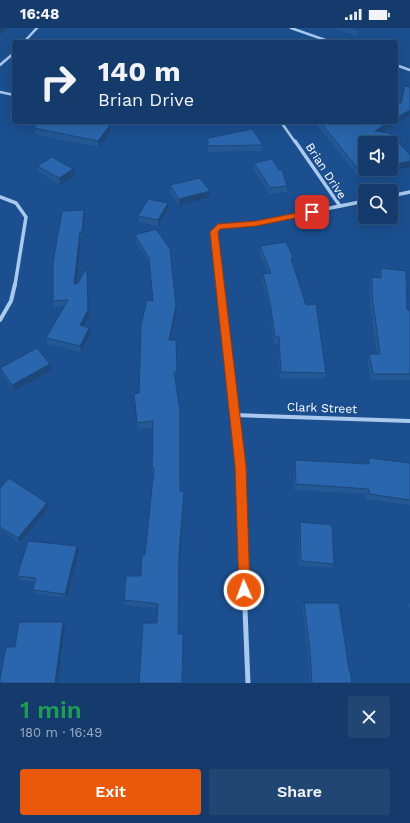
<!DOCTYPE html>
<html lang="en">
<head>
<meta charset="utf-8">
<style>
  :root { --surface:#143b6b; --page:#214673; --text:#f1f3f6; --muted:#9dadc1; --line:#33557e; --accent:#ea580c }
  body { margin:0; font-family:"Work Sans",sans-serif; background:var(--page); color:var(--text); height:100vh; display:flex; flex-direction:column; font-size:15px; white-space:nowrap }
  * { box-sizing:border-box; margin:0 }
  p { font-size:13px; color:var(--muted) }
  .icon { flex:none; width:22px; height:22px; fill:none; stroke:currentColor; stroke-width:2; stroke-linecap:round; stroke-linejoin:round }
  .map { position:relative; height:655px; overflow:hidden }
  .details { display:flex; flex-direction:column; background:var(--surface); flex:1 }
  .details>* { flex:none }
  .hud { position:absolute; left:12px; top:12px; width:386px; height:84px; border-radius:4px; box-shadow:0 4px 16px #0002,0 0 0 1px var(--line); background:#143b6b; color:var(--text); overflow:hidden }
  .fabs { position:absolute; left:358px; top:108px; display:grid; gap:8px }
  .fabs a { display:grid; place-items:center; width:40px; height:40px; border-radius:4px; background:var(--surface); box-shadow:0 4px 16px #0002,0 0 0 1px var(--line); font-size:20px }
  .pin { position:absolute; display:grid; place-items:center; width:34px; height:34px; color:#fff; margin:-17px; border-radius:8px; box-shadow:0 2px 6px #0006 }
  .me { position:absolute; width:44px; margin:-22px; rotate:358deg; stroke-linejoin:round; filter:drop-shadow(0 0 3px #0008) }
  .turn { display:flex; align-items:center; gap:14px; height:84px; padding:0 20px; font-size:18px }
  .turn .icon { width:52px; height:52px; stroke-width:2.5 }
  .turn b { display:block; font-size:28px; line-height:34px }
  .round { display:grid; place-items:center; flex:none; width:42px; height:42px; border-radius:4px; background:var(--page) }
  .headline { display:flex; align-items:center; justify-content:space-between; height:68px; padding:0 20px }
  h1 { font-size:24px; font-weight:600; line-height:30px; color:#1e9e55 }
  .action { display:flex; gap:8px; margin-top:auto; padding:8px 20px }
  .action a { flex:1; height:46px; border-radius:4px; background:var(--accent); color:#fff; font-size:16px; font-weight:600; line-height:46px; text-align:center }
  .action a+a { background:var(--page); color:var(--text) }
  .status { display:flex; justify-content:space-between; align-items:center; height:28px; padding:0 20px; background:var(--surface); direction:ltr }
  .status svg { height:11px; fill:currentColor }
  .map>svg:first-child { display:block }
</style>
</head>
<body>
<div class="status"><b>16:48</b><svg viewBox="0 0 49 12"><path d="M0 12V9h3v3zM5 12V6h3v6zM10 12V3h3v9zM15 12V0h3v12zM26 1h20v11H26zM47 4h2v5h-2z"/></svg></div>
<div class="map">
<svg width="410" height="655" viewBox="0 0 410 655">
  <rect width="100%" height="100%" fill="#1b4f8f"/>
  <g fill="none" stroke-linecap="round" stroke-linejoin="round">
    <g stroke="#a9c9ee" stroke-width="2.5">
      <polyline points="291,0 331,14"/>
      <polyline points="24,14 37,0"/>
      <polyline points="0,37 14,25"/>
      <polyline points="396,37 410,42"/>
      <polyline points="0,64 14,67"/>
      <polyline points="281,94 295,114"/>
    </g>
    <g stroke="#a9c9ee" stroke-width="3.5">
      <polyline points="295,113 340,178"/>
      <polyline points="391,168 410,164"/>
      <polyline points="0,169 16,175 26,189 15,257"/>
      <polyline points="220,257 214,204 218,199 256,195 365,173"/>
    </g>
    <g stroke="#a9c9ee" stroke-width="4">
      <polyline points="220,256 240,434"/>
      <polyline points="0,292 11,273 15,256"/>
      <polyline points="234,387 410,393"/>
    </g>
    <polyline stroke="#a9c9ee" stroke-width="5" points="239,433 248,655"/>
  </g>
  <g fill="#245895">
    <polygon points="331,0 358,0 357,8"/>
    <polygon points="410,59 410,87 381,104 359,149 317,97 317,94 320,94 401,75"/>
    <polygon points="110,97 111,103 99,119 36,107 34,100"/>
    <polygon points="208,110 263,117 262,123 208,124"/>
    <polygon points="254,135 287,158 287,164 269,166 254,142"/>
    <polygon points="37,138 73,141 75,148 60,157 39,144"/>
    <polygon points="170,157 210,163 210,169 179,178 170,164"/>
    <polygon points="168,181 158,198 139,194 138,188"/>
    <polygon points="85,188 83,210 81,210 76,255 78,255 88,246 89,289 84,298 91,306 81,324 48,316 46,310 65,278 54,279 53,273"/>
    <polygon points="156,201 176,278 177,284 171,312 176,312 177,350 175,350 181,463 184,469 180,532 179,606 183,606 183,609 157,595 158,580 125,577 124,572 141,548 145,527 154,445 152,445 152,440 153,399 138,401 137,395 139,365 153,273 150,236 136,214 135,207"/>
    <polygon points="260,218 292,234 326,345 325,351 280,350 278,315 274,315 270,280 262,252 263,246 268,245 259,224"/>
    <polygon points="381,240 407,282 410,282 410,352 371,352 367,332 369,326 377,326 370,273 370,255 372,249 379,250 379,246"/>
    <polygon points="0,341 52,342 14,363 2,346"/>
    <polygon points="369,430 410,435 410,477 366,471 366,466 294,462 294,437 295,432 367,436"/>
    <polygon points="0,460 47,475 49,480 20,515 0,501"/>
    <polygon points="300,494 334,536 332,540 299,537 299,499"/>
    <polygon points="79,523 67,570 35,566 33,562 35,554 20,552 17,548"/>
    <polygon points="304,575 349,642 352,655 310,655 308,625 302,579"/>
    <polygon points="410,575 410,580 407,578"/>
  </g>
  <g fill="#1d4779">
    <polygon points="0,0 8,0 0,7"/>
    <polygon points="410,82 410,87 373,109 375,103 389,94 396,94 396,90"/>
    <polygon points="110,97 111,103 99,119 98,113"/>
    <polygon points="410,133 410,139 359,149 360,143 369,141 391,141 391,137"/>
    <polygon points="73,141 75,148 60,157 59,150"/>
    <polygon points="210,163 210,169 179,178 179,171"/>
    <polygon points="168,175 168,181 158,198 158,192"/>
    <polygon points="84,182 85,188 83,210 82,204"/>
    <polygon points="80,204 81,210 76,262 74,256"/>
    <polygon points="87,239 88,246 89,289 81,304 80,297"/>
    <polygon points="176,278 177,284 169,318 169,312"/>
    <polygon points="89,300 91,306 81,324 80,318"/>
    <polygon points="50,336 52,342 14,363 12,357"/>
    <polygon points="184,463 184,469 180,532 179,609 179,527"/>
    <polygon points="47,475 49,480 20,515 18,510"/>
    <polygon points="77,518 79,523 67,570 65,566"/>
    <polygon points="63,594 65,598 58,655 55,655"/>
  </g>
  <g fill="#2a66ad" stroke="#1d4779">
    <polygon points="351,0 358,0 358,2"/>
    <polygon points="405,58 410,59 410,82 396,90 396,73 401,75"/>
    <polygon points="40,94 91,94 110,97 98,113 34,100"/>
    <polygon points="320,94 389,94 375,103 390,105 410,127 410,133 391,137 391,115 365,115 365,141 369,141 360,143"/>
    <polygon points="252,101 263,117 208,118 208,110"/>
    <polygon points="52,129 73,141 59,150 37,138"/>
    <polygon points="272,131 279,142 282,141 287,158 270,160 254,135"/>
    <polygon points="200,150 210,163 179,171 170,157"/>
    <polygon points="148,171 168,175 158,192 138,188"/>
    <polygon points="84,182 82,204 80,204 74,256 78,255 87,239 88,282 80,297 89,300 80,318 46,310 68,272 53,273 53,235 62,183"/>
    <polygon points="156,201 170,221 176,278 169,312 176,312 177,344 174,344 180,383 180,463 184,463 179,527 178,606 183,606 182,655 139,655 143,595 157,595 158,576 124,572 126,548 141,548 142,527 145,527 154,440 152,440 153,393 137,395 134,366 139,365 141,297 147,272 153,273 149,230 135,207"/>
    <polygon points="286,214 293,229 291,230 306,277 316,276 326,345 281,344 279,309 275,309 270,274 263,246 271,245 260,218"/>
    <polygon points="381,240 406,243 407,282 410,282 410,346 373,346 369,326 380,326 372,267 372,249 381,250"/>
    <polygon points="37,320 50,336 12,357 0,340"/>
    <polygon points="369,430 410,435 410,472 369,466 369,461 296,456 295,432 369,436"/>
    <polygon points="9,450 47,475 18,510 0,499 0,460"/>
    <polygon points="300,494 332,497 334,536 301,533"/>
    <polygon points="28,513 77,518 65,566 33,562 36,550 17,548"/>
    <polygon points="304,575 339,575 349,642 350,642 352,655 312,655 310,622"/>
    <polygon points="19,594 63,594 55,655 0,655 0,651 6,619 15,619"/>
  </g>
  <polygon fill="#ea580c" stroke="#983908" points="312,182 315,182 315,186 256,198 220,201 218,204 246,438 250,562 249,566 244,568 240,566 239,562 235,438 210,204 218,196 256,193"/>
  <g text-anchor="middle" stroke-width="4" stroke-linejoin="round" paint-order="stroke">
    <g font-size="12" fill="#fff" stroke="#1b4f8f">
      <text transform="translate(326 143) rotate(57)" y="4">Brian Drive</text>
      <text transform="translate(322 380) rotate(2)" y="4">Clark Street</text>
    </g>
  </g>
</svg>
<div class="fabs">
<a><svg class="icon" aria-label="sound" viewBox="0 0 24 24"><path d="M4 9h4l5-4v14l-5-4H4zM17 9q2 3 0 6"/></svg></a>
<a><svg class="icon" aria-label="search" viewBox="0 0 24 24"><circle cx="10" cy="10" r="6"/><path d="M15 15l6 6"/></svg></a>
</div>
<div class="pin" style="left:312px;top:184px;background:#d93025"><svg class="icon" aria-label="arrive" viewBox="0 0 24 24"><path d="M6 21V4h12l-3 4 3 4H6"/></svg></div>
<svg class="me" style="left:244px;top:562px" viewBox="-20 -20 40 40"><circle r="17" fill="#ea580c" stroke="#fff" stroke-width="3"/><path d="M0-11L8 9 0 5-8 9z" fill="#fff"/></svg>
<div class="hud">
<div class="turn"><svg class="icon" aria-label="right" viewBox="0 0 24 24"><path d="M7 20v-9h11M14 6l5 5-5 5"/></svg><div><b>140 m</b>Brian Drive</div></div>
</div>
</div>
<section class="details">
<div class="headline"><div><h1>1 min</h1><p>180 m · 16:49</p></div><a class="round"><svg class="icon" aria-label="close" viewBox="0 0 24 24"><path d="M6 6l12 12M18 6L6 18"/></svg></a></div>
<div class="action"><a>Exit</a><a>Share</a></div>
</section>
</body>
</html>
